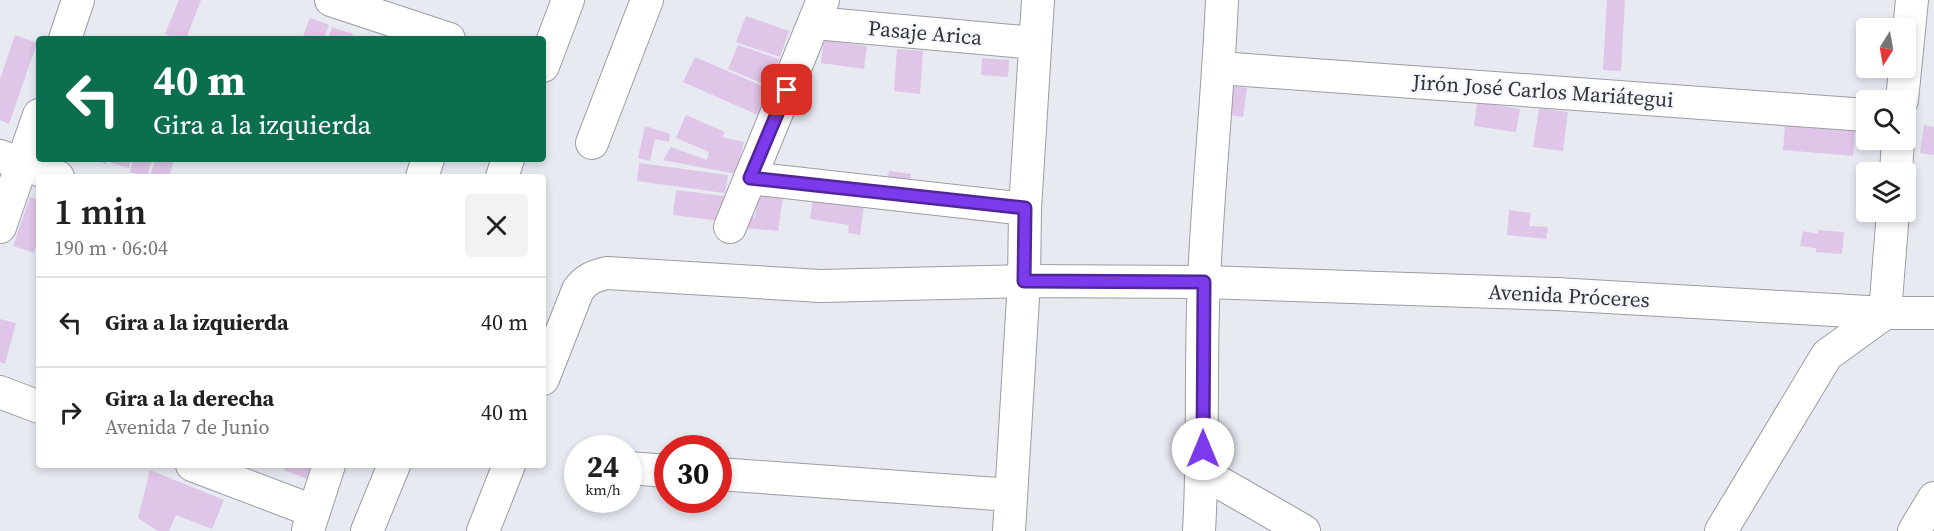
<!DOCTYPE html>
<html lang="es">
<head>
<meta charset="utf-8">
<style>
  :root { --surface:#fff; --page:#f2f2f2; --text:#222; --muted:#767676; --line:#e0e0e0 }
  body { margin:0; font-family:"Source Serif 4",serif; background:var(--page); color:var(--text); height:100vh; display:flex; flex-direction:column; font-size:22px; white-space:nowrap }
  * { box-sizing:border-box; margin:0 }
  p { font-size:20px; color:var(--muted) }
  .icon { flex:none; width:33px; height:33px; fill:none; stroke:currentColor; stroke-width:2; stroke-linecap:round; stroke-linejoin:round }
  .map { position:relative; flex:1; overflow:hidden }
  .drawer { position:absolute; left:36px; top:174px; width:510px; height:294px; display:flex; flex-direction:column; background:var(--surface); border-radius:6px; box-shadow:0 3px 9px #0003 }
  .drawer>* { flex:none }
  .guide { position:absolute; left:36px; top:36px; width:510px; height:126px; border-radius:6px; box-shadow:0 3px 9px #0003; background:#0b6e4f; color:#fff; overflow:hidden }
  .needle { width:39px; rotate:191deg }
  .fabs { position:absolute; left:1856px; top:18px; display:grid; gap:12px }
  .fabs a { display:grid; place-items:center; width:60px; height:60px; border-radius:6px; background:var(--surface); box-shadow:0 3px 9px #0003; font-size:30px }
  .speed { position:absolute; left:564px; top:435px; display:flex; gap:12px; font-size:30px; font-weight:700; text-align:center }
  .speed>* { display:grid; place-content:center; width:78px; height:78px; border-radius:50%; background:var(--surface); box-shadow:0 3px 9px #0003; line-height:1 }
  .speed small { font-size:15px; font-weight:400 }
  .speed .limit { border:9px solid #d22; background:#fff; color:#111 }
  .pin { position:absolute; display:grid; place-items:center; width:51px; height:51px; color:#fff; margin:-26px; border-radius:12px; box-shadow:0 3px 9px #0006 }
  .me { position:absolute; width:66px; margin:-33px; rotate:0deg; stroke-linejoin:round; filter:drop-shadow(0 0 4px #0008) }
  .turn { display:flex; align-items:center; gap:21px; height:126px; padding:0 18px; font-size:27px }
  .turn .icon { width:78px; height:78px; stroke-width:2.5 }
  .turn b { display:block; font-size:42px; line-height:51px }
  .round { display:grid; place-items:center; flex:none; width:63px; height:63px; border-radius:6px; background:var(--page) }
  .headline { display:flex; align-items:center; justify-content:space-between; height:102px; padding:0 18px }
  h1 { font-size:36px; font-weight:600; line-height:45px }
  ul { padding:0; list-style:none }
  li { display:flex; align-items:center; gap:18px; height:90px; padding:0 18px; border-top:2px solid var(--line) }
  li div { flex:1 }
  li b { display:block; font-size:22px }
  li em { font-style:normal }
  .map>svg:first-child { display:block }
</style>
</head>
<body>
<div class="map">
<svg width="1934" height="531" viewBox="0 0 1934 531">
  <rect width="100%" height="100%" fill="#e7eaf1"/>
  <g fill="#dfc5e8">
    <polygon points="179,0 201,0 186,39 178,39 165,34"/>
    <polygon points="1607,0 1625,0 1621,71 1603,70"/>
    <polygon points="746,16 789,31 780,57 736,42"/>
    <polygon points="310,18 329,25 324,39 302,39"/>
    <polygon points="332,27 353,34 352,39 328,39"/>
    <polygon points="15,35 37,43 9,124 0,120 0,79"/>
    <polygon points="824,40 867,46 864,69 821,63"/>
    <polygon points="738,45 779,59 769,86 728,69"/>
    <polygon points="897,49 923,51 920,94 894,91"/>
    <polygon points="695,57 769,89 758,115 683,82"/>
    <polygon points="982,58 1009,60 1008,77 981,75"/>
    <polygon points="1228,86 1247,88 1243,117 1224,114"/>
    <polygon points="1477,102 1520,109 1516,132 1474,126"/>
    <polygon points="1539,108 1568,112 1563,151 1533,147"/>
    <polygon points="686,115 725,132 722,137 744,142 736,174 663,160 671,147 707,160 709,152 676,138"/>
    <polygon points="1785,125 1855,131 1853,156 1783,150"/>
    <polygon points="1924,125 1934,127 1934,155 1920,153"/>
    <polygon points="645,126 670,134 669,142 655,139 650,161 638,158"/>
    <polygon points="92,159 108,159 106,164"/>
    <polygon points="112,159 131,159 129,168 111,163"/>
    <polygon points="133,159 152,159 147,177 130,172"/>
    <polygon points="155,159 174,159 169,177 150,177"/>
    <polygon points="639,163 728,175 725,193 637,181"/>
    <polygon points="889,171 911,174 908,192 886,188"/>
    <polygon points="676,190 724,196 720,221 673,215"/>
    <polygon points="758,193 783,197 778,231 736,227 737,215 755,217"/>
    <polygon points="30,197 39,200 39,237 34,253 13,246"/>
    <polygon points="813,198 864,205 860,235 848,233 849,225 810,219"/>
    <polygon points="1509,210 1531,213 1529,226 1548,227 1546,239 1507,235"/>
    <polygon points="1818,230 1844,232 1842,254 1816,252 1816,248 1800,246 1803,231 1818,234"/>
    <polygon points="0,319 16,323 5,364 0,362"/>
    <polygon points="286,465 312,465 307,479 284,470"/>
    <polygon points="150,470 224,500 212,529 176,515 169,531 158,531 138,518"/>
  </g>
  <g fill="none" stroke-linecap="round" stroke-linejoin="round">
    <defs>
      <g id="minor">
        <polyline points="331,0 449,39"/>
        <polyline points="815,23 1035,43"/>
        <polyline points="65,39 78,0"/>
        <polyline points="543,66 568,0"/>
        <polyline points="1219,68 1866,115"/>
        <polyline points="1902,100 1912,0"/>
        <polyline points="592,143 647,0"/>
        <polyline points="0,156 58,177"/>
        <polyline points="1896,172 1898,140"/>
        <polyline points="422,177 428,159"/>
        <polyline points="502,177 508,159"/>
        <polyline points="750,178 1025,209"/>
        <polyline points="0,227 39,115"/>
        <polyline points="730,227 823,0"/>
        <path d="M 543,379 L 578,290 C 586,279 594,276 607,273 L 820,286 L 1024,281 L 1204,282 L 1556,294 L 1885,313 L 1934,313"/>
        <polyline points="0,392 39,407"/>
        <polyline points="192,465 313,511"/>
        <polyline points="628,468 668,471"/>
        <polyline points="1203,473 1304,531"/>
        <polyline points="718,474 1011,495"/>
        <polyline points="308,530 329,465"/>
        <polyline points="367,531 394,465"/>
        <polyline points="483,531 509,465"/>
        <polyline points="1009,531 1024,281 1025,209 1038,0"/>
        <path d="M 1199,531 C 1204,448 1200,364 1204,281 C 1208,187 1218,94 1222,0"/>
        <polyline points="1721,531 1827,355 1885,313 1893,212"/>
        <polyline points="1914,531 1934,498"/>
      </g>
    </defs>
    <use href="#minor" stroke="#9a9da3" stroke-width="34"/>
    <use href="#minor" stroke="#fff" stroke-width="32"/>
  </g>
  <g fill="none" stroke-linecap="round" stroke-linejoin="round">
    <defs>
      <polyline id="route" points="787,90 750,178 1025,208 1024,281 1204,282 1203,449"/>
    </defs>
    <use href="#route" stroke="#51269a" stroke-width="15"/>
    <use href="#route" stroke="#7c3aed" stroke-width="10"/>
  </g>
  <g text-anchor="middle" stroke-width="5" stroke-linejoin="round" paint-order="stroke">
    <g font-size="21" fill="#323336" stroke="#f4f7fe">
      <text transform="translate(925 33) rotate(5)" y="7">Pasaje Arica</text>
      <text transform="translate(1543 91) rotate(4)" y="7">Jirón José Carlos Mariátegui</text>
      <text transform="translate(1569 296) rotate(3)" y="7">Avenida Próceres</text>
    </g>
  </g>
</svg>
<div class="fabs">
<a><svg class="needle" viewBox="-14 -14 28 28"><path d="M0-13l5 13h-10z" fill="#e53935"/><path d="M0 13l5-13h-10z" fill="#767676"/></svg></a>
<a><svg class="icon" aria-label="search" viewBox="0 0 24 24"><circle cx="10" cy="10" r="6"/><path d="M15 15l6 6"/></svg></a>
<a><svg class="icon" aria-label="layers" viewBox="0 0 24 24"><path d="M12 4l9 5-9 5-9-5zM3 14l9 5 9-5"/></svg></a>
</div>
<div class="speed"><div>24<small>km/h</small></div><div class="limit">30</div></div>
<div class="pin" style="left:787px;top:90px;background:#d93025"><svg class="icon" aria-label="arrive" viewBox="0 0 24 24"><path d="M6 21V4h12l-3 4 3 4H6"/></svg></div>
<svg class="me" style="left:1203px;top:449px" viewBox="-20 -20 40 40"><circle r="19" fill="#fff"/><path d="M0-13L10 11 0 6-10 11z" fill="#7c3aed"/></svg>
<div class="guide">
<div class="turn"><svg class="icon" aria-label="left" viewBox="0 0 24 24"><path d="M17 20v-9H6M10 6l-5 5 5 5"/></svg><div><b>40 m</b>Gira a la izquierda</div></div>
</div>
<section class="drawer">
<div class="headline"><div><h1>1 min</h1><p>190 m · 06:04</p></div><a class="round"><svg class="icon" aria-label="close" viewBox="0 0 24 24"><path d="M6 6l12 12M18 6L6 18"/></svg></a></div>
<ul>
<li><svg class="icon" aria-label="left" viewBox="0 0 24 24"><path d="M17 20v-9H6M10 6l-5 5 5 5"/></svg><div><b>Gira a la izquierda</b></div><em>40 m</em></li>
<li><svg class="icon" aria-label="right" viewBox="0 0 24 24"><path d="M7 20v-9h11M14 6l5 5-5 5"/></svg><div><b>Gira a la derecha</b><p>Avenida 7 de Junio</p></div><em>40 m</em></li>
</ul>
</section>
</div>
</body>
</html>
